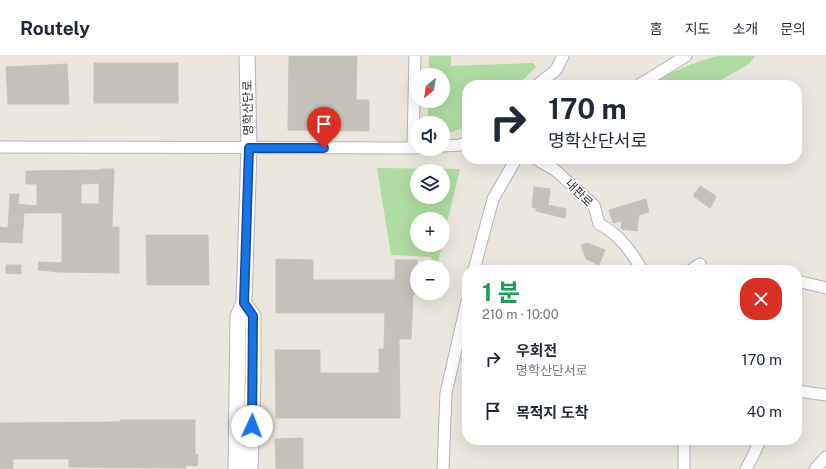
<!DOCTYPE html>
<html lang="ko">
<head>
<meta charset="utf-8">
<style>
  :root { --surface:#fff; --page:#f2f2f3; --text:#1f2937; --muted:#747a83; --line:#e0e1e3 }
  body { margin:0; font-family:"Public Sans","Noto Sans KR",sans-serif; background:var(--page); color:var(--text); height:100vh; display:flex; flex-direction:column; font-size:15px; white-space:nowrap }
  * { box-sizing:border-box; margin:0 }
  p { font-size:13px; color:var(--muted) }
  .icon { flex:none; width:22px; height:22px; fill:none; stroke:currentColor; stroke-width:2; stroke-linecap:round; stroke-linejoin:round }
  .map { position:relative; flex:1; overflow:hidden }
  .sheet { position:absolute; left:462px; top:209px; width:340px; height:180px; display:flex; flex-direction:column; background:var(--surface); border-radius:16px; box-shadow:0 4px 16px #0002 }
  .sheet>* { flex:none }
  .top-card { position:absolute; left:462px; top:24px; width:340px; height:84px; border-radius:16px; box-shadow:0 4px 16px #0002; background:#fff; color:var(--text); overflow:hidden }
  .needle { width:26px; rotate:210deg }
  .buttons { position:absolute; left:410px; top:12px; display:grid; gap:8px }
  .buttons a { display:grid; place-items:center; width:40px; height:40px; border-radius:50%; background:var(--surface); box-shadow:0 4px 16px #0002; font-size:20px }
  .pin { position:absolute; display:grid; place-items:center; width:34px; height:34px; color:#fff; margin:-41px -17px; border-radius:50% 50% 50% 0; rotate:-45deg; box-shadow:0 0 4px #0007 }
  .pin .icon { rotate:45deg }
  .me { position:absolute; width:44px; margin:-22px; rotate:2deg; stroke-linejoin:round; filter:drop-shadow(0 0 3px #0008) }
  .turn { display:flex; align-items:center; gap:14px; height:84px; padding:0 20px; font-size:18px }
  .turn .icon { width:52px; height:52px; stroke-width:2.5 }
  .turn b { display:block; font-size:28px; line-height:34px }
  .round { display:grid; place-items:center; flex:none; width:42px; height:42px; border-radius:16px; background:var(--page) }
  .overview { display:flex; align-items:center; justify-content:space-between; height:68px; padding:0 20px }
  h1 { font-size:24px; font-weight:700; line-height:30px; color:#1e9e55 }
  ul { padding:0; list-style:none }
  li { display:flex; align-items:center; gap:12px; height:52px; padding:0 20px }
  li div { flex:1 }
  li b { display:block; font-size:15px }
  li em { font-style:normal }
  header { display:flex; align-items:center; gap:24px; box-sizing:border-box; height:56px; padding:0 20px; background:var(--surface); border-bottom:1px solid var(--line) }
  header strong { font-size:19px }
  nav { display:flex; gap:22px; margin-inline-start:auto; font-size:14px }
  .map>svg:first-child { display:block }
</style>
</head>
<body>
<header>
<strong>Routely</strong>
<nav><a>홈</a><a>지도</a><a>소개</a><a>문의</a></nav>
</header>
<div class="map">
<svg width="826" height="413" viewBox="0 0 826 413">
  <rect width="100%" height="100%" fill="#ebe7df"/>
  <g fill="#afdca2" fill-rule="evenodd">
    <polygon points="429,0 451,0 451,10 533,7 536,11 518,29 467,29 467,70 447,78 443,77 443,67 428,67 428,45 443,45 443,19 429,19"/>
    <path d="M 717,0 L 755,0 L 749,8 L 712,29 L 650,29 C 671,15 693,7 717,0 Z"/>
    <path d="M 377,112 L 460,113 L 443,183 L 443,163 L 417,163 L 417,189 L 442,189 L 437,211 L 432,211 L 431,201 L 391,199 ZM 417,115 L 443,115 L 443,141 L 417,141 Z"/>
  </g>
  <g fill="#c4c1ba" stroke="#c7c3b9" fill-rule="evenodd">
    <polygon points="289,0 357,0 356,44 369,44 369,75 288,74"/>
    <rect x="94" y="7" width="84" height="40"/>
    <polygon points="67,8 69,48 8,48 6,11"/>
    <path d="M 101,113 L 114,113 L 112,171 L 119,171 L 119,217 L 60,216 L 38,214 L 39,206 L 62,207 L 62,157 L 24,157 L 22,187 L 0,186 L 0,171 L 8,172 L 10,138 L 19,138 L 18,148 L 37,150 L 37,128 L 26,128 L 26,115 L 101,114 ZM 99,127 L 99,148 L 81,148 L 81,128 Z"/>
    <polygon points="700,130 716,140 714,143 715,144 710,152 693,140"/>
    <polygon points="534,131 550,133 548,149 566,153 565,162 536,155 536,152 532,151"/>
    <polygon points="646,143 649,156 639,159 637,175 621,173 622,165 613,167 609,154"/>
    <polygon points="146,179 208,179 209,229 147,229"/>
    <polygon points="587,187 605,194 599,209 586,203 581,189"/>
    <polygon points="276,203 313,204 313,224 395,224 395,204 417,204 417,238 413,238 411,283 399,283 400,362 276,362 275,294 320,294 320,317 379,317 379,293 384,293 385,257 276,257"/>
    <polygon points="6,209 21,209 21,218 6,217"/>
    <polygon points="120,364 195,364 195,398 198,399 197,410 186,409 186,412 69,411 69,403 13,403 13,413 0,413 0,367 120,366"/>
    <polygon points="303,382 303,413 276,413 275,383"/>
  </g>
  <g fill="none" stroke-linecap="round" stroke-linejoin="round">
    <defs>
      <g id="street">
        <polyline points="537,29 556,14 563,0"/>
        <polyline points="639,29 686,0"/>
        <polyline points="443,90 460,89 467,86"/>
        <polyline points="0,91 417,92"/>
        <polyline points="413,91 415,0"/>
        <path d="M 536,103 L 555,114 L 594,149 L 599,168 C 619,178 631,195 642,214"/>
        <polyline points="474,214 493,143 516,103"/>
        <polyline points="691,214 700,208"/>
        <polyline points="797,225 826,232"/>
        <polyline points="797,335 826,339"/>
        <polyline points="443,413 446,337 467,245"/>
        <polyline points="684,413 684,384"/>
        <polyline points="746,413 753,400 760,384"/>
        <polyline points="815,413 826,401"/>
      </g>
      <g id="secondary">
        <polyline points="244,247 253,260 253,326 250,413"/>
        <polyline points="236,413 238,260 244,247 249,92 247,0"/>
      </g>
    </defs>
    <use href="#street" stroke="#b2b3bd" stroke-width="13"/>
    <use href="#secondary" stroke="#b2b3bd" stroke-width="17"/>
    <use href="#street" stroke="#fff" stroke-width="11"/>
    <use href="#secondary" stroke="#fff" stroke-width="15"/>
  </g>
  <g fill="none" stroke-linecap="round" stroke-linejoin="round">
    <defs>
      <polyline id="route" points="252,370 253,260 244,247 249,92 324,92"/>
    </defs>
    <use href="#route" stroke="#114b97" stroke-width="10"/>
    <use href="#route" stroke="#1a73e8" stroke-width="7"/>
  </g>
  <g text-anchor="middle" stroke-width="3" stroke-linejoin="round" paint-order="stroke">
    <g font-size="12" fill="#2b2b2b" stroke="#fff">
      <text transform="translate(248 52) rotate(-91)" y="4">명학산단로</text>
      <text transform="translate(579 137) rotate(45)" y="4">내판로</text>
    </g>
  </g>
</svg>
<div class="buttons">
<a><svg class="needle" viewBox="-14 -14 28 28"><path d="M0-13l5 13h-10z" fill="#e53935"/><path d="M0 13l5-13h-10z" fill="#747a83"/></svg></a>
<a><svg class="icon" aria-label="sound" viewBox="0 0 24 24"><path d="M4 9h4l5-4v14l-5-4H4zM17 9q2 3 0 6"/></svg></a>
<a><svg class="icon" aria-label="layers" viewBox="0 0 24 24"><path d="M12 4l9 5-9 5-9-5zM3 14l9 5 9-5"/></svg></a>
<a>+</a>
<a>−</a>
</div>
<div class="pin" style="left:324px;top:92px;background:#d93025"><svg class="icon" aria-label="arrive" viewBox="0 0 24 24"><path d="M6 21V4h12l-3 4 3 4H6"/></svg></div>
<svg class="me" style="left:252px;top:370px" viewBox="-20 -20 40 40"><circle r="19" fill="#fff"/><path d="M0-13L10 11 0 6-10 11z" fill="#1a73e8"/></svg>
<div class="top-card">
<div class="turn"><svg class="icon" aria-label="right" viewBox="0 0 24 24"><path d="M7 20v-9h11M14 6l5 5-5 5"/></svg><div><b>170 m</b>명학산단서로</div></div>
</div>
<section class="sheet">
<div class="overview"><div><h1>1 분</h1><p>210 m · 10:00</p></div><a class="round" style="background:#d93025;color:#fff"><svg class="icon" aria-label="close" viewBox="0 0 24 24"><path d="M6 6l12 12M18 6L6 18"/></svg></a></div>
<ul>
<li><svg class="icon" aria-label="right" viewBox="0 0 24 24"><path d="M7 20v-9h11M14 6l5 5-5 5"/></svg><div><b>우회전</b><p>명학산단서로</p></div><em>170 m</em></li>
<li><svg class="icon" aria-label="arrive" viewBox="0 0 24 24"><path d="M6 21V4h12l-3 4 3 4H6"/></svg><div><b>목적지 도착</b></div><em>40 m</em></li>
</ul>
</section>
</div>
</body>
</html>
